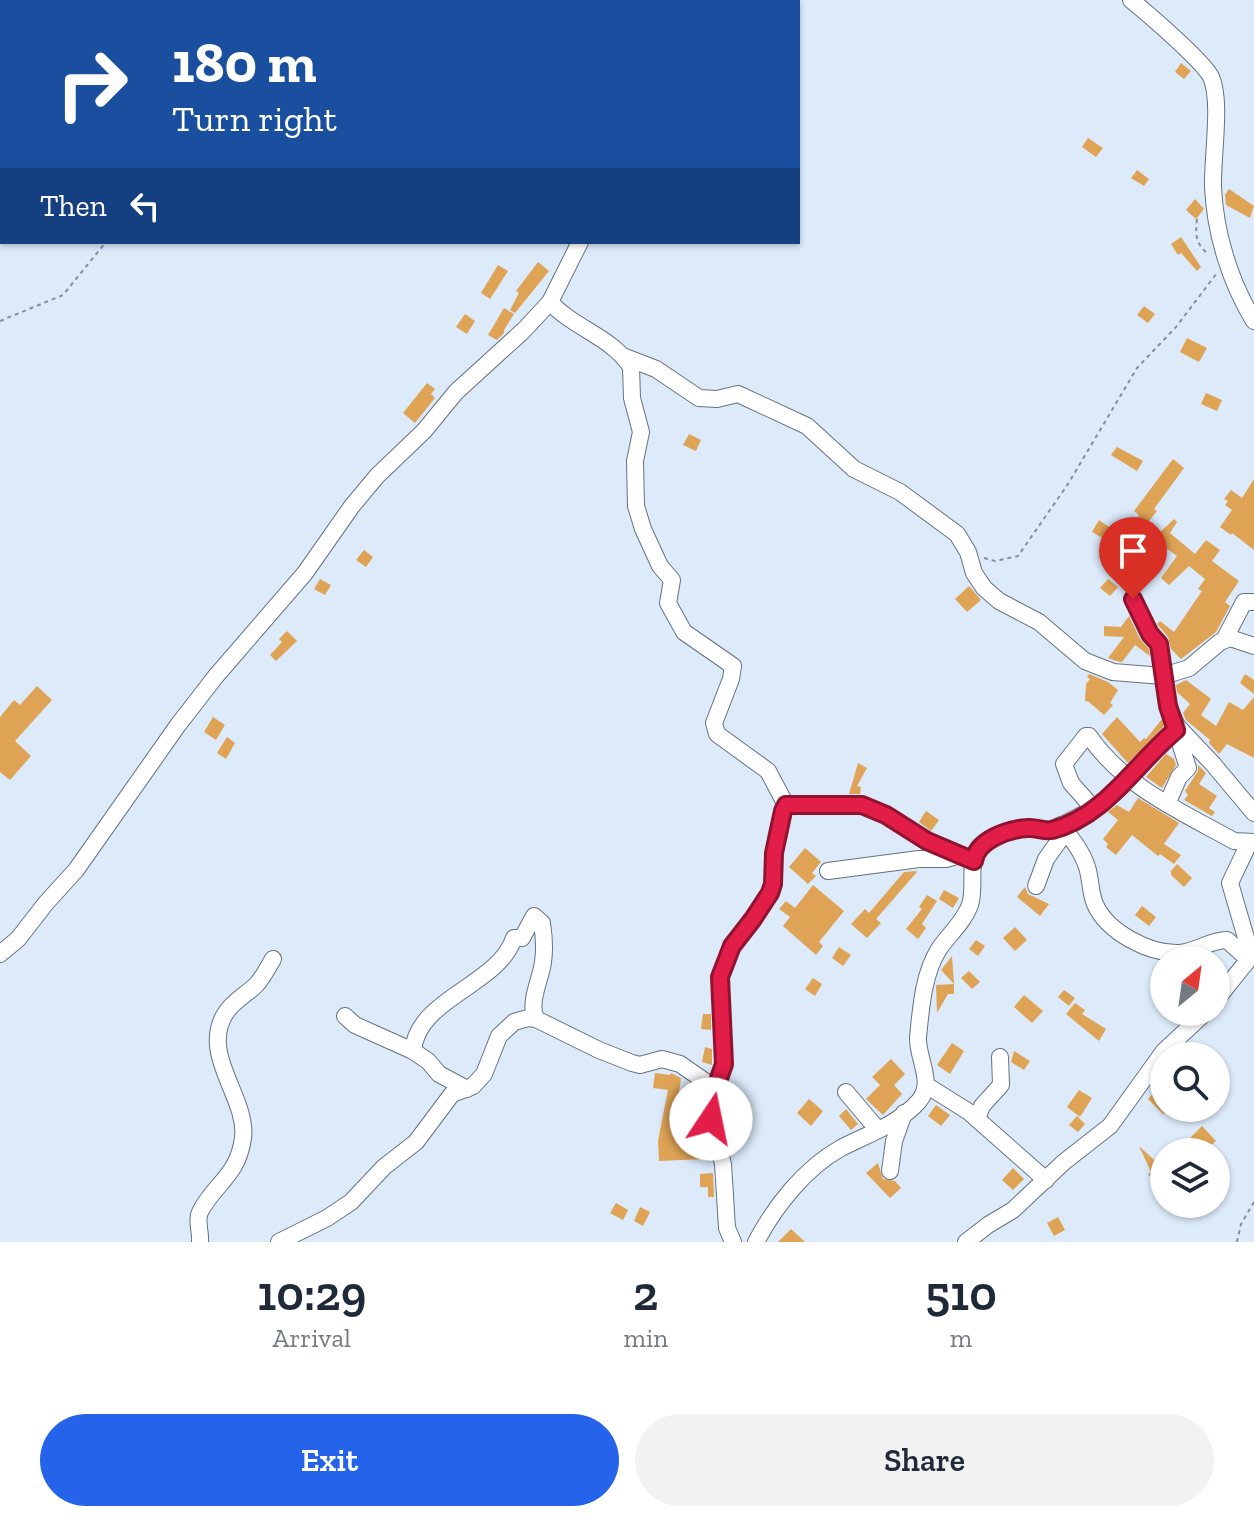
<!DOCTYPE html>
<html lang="en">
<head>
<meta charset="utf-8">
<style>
  :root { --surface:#fff; --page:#f2f2f3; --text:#1f2937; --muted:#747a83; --accent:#2563eb }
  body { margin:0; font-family:"Zilla Slab",serif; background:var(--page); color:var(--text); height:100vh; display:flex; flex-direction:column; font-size:30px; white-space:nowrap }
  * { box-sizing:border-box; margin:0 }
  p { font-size:26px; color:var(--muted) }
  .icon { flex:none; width:44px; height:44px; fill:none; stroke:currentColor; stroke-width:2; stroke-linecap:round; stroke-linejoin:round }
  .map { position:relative; height:1242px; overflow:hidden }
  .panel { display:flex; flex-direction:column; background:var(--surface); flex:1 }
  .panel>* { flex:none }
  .top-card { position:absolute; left:0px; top:0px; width:800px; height:244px; box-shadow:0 2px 6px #0004; background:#1a4fa0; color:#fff; overflow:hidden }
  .needle { width:52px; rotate:29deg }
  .controls { position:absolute; left:1150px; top:946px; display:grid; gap:16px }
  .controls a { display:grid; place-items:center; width:80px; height:80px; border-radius:50%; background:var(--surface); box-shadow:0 2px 6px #0004; font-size:40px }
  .pin { position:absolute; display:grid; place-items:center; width:68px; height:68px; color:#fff; margin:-82px -34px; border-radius:50% 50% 50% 0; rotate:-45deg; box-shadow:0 0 8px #0007 }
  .pin .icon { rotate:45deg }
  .me { position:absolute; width:88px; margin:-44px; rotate:11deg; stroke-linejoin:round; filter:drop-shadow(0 0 6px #0008) }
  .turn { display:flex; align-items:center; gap:28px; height:168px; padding:0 40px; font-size:36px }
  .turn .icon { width:104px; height:104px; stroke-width:2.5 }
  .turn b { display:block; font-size:56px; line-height:68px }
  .then { display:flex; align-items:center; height:76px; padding:0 40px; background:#0003; gap:16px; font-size:30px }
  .eta { display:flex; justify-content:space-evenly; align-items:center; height:136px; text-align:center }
  .eta b { font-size:48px; font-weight:600; line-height:56px }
  .button { display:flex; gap:16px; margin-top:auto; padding:16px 40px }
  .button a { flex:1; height:92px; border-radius:48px; background:var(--accent); color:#fff; font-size:32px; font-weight:600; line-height:92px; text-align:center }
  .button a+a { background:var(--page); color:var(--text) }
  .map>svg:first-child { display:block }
</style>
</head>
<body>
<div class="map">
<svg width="1254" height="1242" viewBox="0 0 1254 1242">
  <rect width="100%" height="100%" fill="#dceafa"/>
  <g fill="#dfa356">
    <polygon points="1181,63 1191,71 1184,79 1175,72"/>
    <polygon points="1088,138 1103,148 1096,157 1082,147"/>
    <polygon points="1137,170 1149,179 1144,186 1131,178"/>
    <polygon points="1229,189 1254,206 1250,218 1226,205 1225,195"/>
    <polygon points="1195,199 1204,209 1196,219 1186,210"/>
    <polygon points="1181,237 1201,267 1197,271 1181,253 1178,255 1171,244"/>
    <polygon points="538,262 549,271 515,313 510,310 519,293 516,291"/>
    <polygon points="498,265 508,271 490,299 481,293"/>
    <polygon points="1144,306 1155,314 1148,323 1137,315"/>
    <polygon points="504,308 514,314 504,330 504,333 497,340 488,335"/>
    <polygon points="465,314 475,321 467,334 456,327"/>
    <polygon points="1187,338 1207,348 1199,362 1180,352"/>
    <polygon points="427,383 435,389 431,394 435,398 415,423 403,413"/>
    <polygon points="1206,393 1222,400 1217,411 1201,404"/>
    <polygon points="689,434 701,440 696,451 683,445"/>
    <polygon points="1117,447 1143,461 1137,471 1111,455"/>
    <polygon points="1173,459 1184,468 1154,509 1157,511 1128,548 1119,541 1139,515 1134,511"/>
    <polygon points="1254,479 1254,550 1232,533 1231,535 1220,527 1232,510 1225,505 1228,501 1224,499 1231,490 1242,498"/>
    <polygon points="1174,519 1177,522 1170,533 1195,554 1206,540 1220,550 1212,561 1239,581 1225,602 1230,606 1216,632 1181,659 1171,649 1168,637 1157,624 1160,621 1174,632 1202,591 1198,589 1205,579 1189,566 1169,585 1161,578 1177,556 1153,539"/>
    <polygon points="1099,520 1112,529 1106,540 1092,532"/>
    <polygon points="364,550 373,557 366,567 356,560"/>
    <polygon points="320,579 331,585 325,595 314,589"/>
    <polygon points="1108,579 1118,587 1110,596 1100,588"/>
    <polygon points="969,586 981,600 967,612 955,599"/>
    <polygon points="1129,616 1140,639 1149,649 1150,656 1135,645 1122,662 1116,661 1108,658 1124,637 1104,636 1104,626 1121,627"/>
    <polygon points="287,631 297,641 276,661 270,655 282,642 279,639"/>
    <polygon points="1089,674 1108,682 1118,690 1110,703 1113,705 1104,715 1089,702 1085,701 1086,684 1090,679 1087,677"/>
    <polygon points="1245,674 1254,680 1254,694 1240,683"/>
    <polygon points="1186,680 1211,699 1201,715 1216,726 1229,702 1243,710 1254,697 1254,758 1227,744 1219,754 1209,743 1210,740 1186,720 1183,713 1190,704 1177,692 1176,685"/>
    <polygon points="37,686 52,700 15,741 31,756 10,780 0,772 0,717 14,700 20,705"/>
    <polygon points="213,717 225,725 216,740 204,732"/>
    <polygon points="1117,717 1140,742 1144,738 1146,739 1162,719 1165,725 1128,763 1102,734"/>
    <polygon points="227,737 235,743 226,759 217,753"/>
    <polygon points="1166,754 1174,759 1176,765 1162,788 1146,777"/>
    <polygon points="858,763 867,768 857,786 861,787 860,794 849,794"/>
    <polygon points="1198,765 1206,773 1199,784 1217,796 1209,808 1215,812 1212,816 1184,800 1188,795 1185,791 1198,771"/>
    <polygon points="1138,798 1179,823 1164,844 1181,855 1174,864 1160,854 1158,856 1132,835 1116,855 1106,847 1108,844 1103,839 1118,820 1108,812 1117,805 1129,812"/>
    <polygon points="926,811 939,820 931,831 919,822"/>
    <polygon points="805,848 821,862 812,873 816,876 808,884 789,867"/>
    <polygon points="1177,864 1192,878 1184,887 1171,875 1171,871"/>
    <polygon points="916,871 917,872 876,919 881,923 867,938 851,924 865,909 869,913 904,872"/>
    <polygon points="813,885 844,911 819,942 823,946 816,955 783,926 790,917 779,909 786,901 795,908"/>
    <polygon points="1025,887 1028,894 1049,904 1040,916 1017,897"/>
    <polygon points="944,890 959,898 953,908 939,899"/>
    <polygon points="927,895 937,901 922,924 926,928 918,939 906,929 922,909 919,907"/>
    <polygon points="1142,906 1156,917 1149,926 1135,915"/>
    <polygon points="1015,927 1027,940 1015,951 1003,938"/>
    <polygon points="976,940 985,946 978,956 969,949"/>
    <polygon points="839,947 851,955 843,966 832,958"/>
    <polygon points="952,956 954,984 941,970"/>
    <polygon points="969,971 980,982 972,989 961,978"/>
    <polygon points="813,978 822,984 815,996 805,989"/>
    <polygon points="954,984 954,994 948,994 937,1013 936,985"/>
    <polygon points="1064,990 1075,998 1069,1006 1058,997"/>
    <polygon points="1024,995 1043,1011 1032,1023 1014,1007"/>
    <polygon points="1075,1003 1085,1010 1082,1014 1106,1029 1099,1041 1066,1014"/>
    <polygon points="703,1014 711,1014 711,1030 701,1029"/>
    <polygon points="952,1043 964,1051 950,1074 937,1065"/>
    <polygon points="705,1047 712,1049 712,1065 702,1062"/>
    <polygon points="1014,1051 1030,1061 1024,1070 1011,1062"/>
    <polygon points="891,1059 905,1074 894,1085 902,1094 883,1115 866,1099 880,1085 872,1077"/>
    <polygon points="655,1073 670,1075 671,1073 681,1078 674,1129 702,1128 706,1144 703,1144 704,1159 659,1161 658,1141 668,1090 653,1088"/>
    <polygon points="1164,1082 1164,1115 1148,1099"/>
    <polygon points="1079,1090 1092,1098 1080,1117 1067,1107"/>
    <polygon points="809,1099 823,1111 811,1126 797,1113"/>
    <polygon points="936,1105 950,1115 941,1126 928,1116"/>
    <polygon points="846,1109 858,1124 851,1130 839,1116"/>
    <polygon points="1077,1116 1085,1124 1078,1132 1069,1125"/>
    <polygon points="1202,1126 1216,1141 1204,1152 1189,1139"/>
    <polygon points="1139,1146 1164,1169 1164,1174 1154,1182 1148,1174 1151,1172"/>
    <polygon points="878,1163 883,1179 895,1181 901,1188 890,1198 866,1173"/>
    <polygon points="1013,1168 1024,1179 1013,1190 1002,1180"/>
    <polygon points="713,1173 714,1197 708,1197 708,1187 700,1187 700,1174"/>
    <polygon points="616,1203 628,1210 623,1220 610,1213"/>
    <polygon points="640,1207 650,1212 643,1226 634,1221"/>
    <polygon points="1058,1217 1065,1230 1054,1236 1047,1223"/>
    <polygon points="791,1229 805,1242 778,1242"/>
  </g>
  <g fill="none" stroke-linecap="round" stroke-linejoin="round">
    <defs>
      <g id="minor">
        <polyline points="664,0 665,2"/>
        <path d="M 1131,0 C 1147,13 1203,61 1211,77 C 1222,101 1212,158 1213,187 C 1215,233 1230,282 1254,321"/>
        <path d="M 550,302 C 573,328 612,337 631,367 L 632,398 L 641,432 L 635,461 L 636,506 L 643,529 L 660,566 L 672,580 L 668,603 L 684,632 L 733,666 L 731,679 L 714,723 L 717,734 L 768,771 L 786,805"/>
        <polyline points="625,357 656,369 699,398 717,399 738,394 807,426 854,469 900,492 957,534 968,552 974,573 984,588 999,601 1039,622 1085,661 1113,672 1163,676 1189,668 1220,642 1230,638 1254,646"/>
        <polyline points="1133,599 1150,634 1159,644 1168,706 1177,726 1213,764 1254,813"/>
        <polyline points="1224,640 1244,602 1254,602"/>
        <polyline points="1167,804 1179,777 1188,768 1176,730"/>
        <path d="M 1094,809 L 1071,783 L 1064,764 L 1086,736 L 1089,736 C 1124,787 1182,812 1234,841 L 1254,842"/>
        <path d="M 1061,825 C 1071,838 1082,851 1087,867 C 1091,879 1090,893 1095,904 C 1107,932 1149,954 1179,953 C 1196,952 1210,940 1227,940 L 1248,959"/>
        <polyline points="1249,843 1230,883 1251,955"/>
        <polyline points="828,871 919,859 946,859 960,855"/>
        <polyline points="1036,886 1046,859 1066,831"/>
        <polyline points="0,954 18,939 46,903 76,870 178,725 216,676 305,573 352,506 377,476 424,431 456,392 524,330 550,302 580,242"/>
        <polyline points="1216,1000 1253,954"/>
        <polyline points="345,1016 355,1025 413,1051 428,1061 439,1074 467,1089"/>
        <path d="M 413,1051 C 417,998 498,986 514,938 L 522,938 L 534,916 L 542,923 C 544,936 545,949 543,962 C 541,979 528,1002 536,1019"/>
        <polyline points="926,1085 969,1112 1046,1180"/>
        <polyline points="846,1092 878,1130"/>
        <polyline points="977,1119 982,1106 1001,1085 1000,1057"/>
        <polyline points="890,1171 894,1141 904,1113"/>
        <path d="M 200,1242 C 201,1233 196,1220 200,1212 C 214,1184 238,1176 243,1138 C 248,1098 200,1055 225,1014 C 233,1001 246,995 256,985 C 263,978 268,967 273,959"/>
        <polyline points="279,1242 327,1218 351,1202 384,1167 416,1142 452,1094 473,1086 484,1074 499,1036 514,1022 528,1018 536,1019 599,1050 632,1063 640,1065 662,1059 680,1064 716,1089"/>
        <polyline points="733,1242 727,1228 723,1164 711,1119 714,1093 724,1064 720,977 732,946 753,919 770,893 773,884 774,853 783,811 786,805 862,805 886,815 927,841 974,861"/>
        <path d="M 756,1242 C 775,1206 805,1168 841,1148 C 866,1135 899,1124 919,1101 C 935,1082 917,1059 918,1037 C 921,1009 923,974 939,949 C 949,934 964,922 970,905 C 976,888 967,859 980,846 C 991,835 1017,828 1031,828 C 1039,828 1047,832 1055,828 C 1083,816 1109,801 1130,778 C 1145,761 1158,745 1176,730 L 1177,726"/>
        <polyline points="966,1242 988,1225 1013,1210 1064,1162 1110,1126 1164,1051 1206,1012"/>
      </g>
    </defs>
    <use href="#minor" stroke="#667280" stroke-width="18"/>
    <g stroke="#858f9a" stroke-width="2" stroke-dasharray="4 4" stroke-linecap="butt">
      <polyline points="245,2 245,0"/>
      <path d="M 1197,219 C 1195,235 1196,244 1208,254"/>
      <polyline points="0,321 63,295 106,242"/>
      <polyline points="984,558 995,561 1018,556 1068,484 1137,368 1176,327 1217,273"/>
      <polyline points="1237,1242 1241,1224 1254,1202"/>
    </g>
    <use href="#minor" stroke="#fff" stroke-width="16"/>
  </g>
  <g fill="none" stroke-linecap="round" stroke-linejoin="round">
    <defs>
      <path id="route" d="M 711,1119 L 714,1093 L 724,1064 L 720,977 L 732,946 L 753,919 L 770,893 L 773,884 L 774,853 L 783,811 L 786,805 L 862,805 L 886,815 L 927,841 L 974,861 C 977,840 1008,829 1028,828 C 1036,827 1045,832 1052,830 C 1106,816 1136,763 1176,730 L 1168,706 L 1159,644 L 1150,634 L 1133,599"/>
    </defs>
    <use href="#route" stroke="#92132f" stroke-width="20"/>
    <use href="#route" stroke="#e11d48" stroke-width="14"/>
  </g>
</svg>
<div class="controls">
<a><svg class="needle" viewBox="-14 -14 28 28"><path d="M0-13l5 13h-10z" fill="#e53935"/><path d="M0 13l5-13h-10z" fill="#747a83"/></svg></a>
<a><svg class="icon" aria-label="search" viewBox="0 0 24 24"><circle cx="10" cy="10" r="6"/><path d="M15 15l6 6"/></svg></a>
<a><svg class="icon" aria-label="layers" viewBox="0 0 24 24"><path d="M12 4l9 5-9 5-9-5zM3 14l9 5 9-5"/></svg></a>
</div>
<div class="pin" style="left:1133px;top:599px;background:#d93025"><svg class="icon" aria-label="arrive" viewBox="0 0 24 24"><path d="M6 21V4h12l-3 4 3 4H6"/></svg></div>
<svg class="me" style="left:711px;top:1119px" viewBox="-20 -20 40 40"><circle r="19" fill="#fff"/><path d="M0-13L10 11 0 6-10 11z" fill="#e11d48"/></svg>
<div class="top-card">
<div class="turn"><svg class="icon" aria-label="right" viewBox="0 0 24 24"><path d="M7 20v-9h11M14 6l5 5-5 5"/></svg><div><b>180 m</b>Turn right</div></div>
<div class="then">Then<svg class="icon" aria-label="left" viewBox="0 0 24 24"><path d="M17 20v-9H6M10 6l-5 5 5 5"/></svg></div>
</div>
</div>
<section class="panel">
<div class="eta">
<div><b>10:29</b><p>Arrival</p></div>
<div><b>2</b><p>min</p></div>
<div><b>510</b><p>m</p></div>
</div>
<div class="button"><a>Exit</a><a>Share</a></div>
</section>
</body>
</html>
